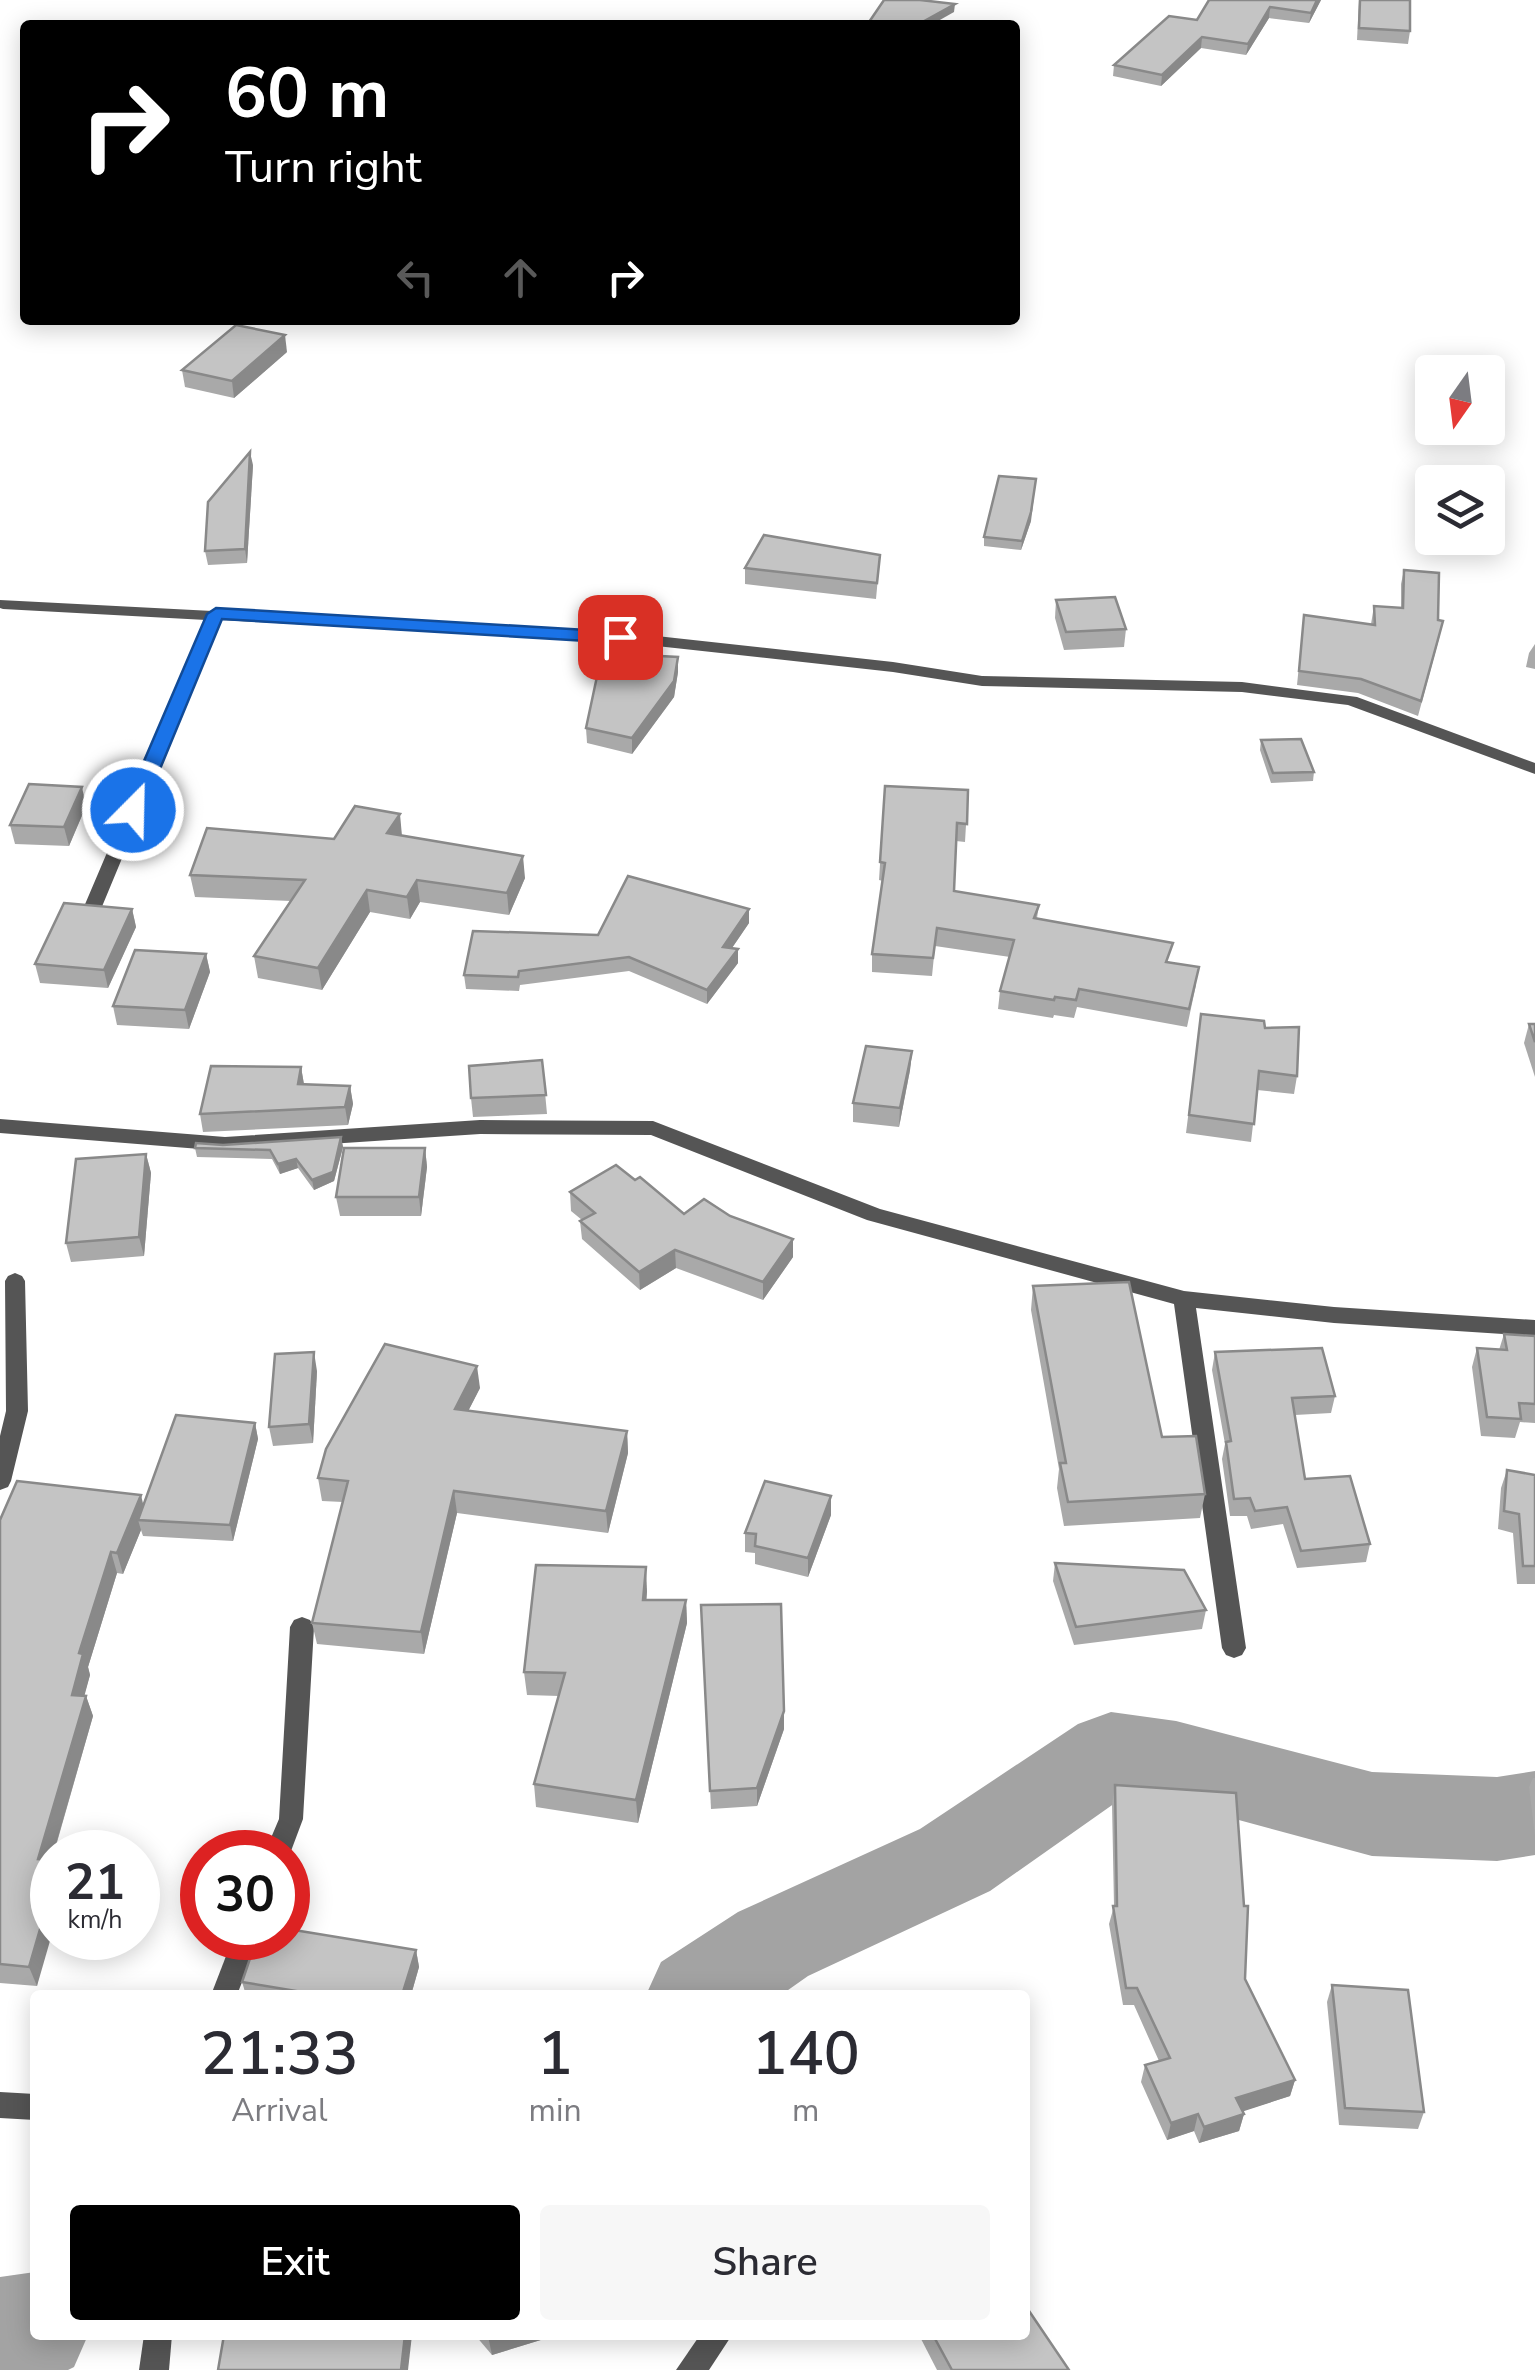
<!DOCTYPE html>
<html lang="en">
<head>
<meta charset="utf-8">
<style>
  :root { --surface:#fff; --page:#f7f7f7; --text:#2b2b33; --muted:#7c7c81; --accent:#000 }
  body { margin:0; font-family:"Nunito Sans",sans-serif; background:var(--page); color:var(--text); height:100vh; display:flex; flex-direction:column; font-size:38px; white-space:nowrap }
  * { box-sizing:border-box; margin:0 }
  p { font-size:32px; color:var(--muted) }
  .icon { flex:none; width:55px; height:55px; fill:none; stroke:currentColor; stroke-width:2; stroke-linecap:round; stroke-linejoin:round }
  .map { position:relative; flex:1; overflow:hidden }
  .details { position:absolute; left:30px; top:1990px; width:1000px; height:350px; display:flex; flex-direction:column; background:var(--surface); border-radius:10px; box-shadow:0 5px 25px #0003 }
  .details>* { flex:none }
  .guide { position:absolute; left:20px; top:20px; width:1000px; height:305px; border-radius:10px; box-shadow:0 5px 25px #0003; background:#000; color:#fff; overflow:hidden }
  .needle { width:65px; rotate:194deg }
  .fabs { position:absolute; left:1415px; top:355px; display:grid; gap:20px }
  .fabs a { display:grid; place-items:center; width:90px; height:90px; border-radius:10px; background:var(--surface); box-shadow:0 5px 25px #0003; font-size:50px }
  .speed { position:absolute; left:30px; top:1830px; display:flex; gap:20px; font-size:50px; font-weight:700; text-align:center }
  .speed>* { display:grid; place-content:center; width:130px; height:130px; border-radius:50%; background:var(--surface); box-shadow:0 5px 25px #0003; line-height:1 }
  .speed small { font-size:25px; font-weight:400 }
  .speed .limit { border:15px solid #d22; background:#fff; color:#111 }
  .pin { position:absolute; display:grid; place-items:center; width:85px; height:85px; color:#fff; margin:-42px; border-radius:20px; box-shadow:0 5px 15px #0006 }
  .me { position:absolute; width:110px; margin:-55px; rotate:23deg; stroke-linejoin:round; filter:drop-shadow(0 0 8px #0008) }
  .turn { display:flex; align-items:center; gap:35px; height:210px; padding:0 40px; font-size:45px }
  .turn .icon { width:130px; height:130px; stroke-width:2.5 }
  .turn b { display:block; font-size:70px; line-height:85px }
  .lanes { display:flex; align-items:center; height:95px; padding:0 40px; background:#0003; justify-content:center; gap:50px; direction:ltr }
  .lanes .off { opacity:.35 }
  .eta { display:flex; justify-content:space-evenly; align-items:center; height:170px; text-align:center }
  .eta b { font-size:60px; font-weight:600; line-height:70px }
  .primary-button { display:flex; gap:20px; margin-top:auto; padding:20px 40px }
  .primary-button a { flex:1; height:115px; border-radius:10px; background:var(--accent); color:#fff; font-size:40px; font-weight:600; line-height:115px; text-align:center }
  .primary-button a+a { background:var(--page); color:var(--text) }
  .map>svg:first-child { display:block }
</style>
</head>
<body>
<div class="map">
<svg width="1535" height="2370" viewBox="0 0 1535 2370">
  <rect width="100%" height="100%" fill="#fff"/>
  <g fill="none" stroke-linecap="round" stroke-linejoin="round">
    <g fill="#a3a3a3" fill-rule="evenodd">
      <polygon points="1111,1712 1176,1721 1372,1772 1497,1777 1535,1771 1535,1855 1497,1861 1372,1856 1176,1803 1125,1796 990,1891 808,1976 781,1995 646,1995 661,1962 738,1912 920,1829 1078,1724"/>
      <polygon points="35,2272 35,2335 88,2335 74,2367 68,2370 0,2370 0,2277"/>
    </g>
    <g fill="#555" fill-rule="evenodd">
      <polygon points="0,600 620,632 893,662 982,676 1242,682 1357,697 1535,763 1535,774 1348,705 1242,692 982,686 893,672 620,642 221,620 101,909 92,915 83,909 206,620 3,609 0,608"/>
      <polygon points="0,1119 225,1137 480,1120 653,1121 880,1209 1184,1291 1334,1307 1535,1320 1535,1336 1334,1323 1196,1308 1246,1648 1242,1655 1234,1658 1226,1655 1222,1648 1174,1304 867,1220 651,1135 480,1134 225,1151 0,1133"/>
      <polygon points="15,1273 22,1276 25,1281 28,1411 11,1481 8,1487 0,1490 0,1436 6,1411 5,1281 8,1276"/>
      <polygon points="302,1617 310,1620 314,1627 303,1819 288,1859 288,1852 265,1852 279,1819 290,1627 294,1620"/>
      <polygon points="233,1938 259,1938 237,1995 211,1995"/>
      <polygon points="0,2092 35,2094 35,2120 0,2118"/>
      <polygon points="144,2335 172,2335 169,2370 139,2370"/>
      <polygon points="700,2335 732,2335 709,2370 676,2370"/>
    </g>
  </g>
  <g fill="#a9a9a9">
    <polygon points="1209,0 1321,0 1309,23 1269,18 1246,55 1201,48 1161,86 1113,76 1114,65 1197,20"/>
    <polygon points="1359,0 1410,0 1410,31 1408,44 1357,40"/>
    <polygon points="287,352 234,398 185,387 182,370"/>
    <polygon points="253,465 247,563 208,565 205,551"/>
    <polygon points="1031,521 1021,550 984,546 984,537"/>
    <polygon points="880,555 876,599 745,584 745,568"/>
    <polygon points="1404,570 1438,620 1440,635 1418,716 1358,693 1297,685 1304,615 1371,624 1374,606 1401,608 1401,584"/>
    <polygon points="1056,600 1126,629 1124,647 1064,650 1055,618"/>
    <polygon points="1535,644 1535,669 1526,667 1529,653"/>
    <polygon points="678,657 678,672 674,697 632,754 587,743 586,728"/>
    <polygon points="1261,740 1314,772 1313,781 1271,783 1260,750"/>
    <polygon points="885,786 968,790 965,842 956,841 954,891 1039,905 1037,918 1170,962 1196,985 1187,1027 1077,1007 1074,1018 1054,1015 1053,1018 998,1009 1000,991 1010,957 935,946 932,976 872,972 872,954 883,881 879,880"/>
    <polygon points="86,806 69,846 15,844 10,825"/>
    <polygon points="402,836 525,878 509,915 420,902 410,919 370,912 322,990 258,978 254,956 291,901 195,897 190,875 334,839"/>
    <polygon points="132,909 136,927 108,988 40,983 35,964"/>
    <polygon points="749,923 732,948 738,963 707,1004 629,971 520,985 519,991 466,989 464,975 598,935"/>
    <polygon points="206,954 210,972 189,1029 117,1025 113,1006"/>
    <polygon points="1201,1014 1265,1028 1297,1076 1294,1094 1257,1090 1251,1142 1186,1133"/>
    <polygon points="1529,1024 1535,1024 1535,1077 1524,1043"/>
    <polygon points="912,1051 910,1070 899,1127 853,1122 853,1103"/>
    <polygon points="542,1060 547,1114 473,1117 471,1098"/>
    <polygon points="301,1067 304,1084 350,1086 353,1104 348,1125 203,1132 200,1114"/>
    <polygon points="341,1137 343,1147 334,1181 314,1190 298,1168 280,1174 272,1159 197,1157 195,1148"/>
    <polygon points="425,1148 427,1167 421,1216 340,1216 336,1197"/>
    <polygon points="146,1154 151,1173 144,1256 71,1262 66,1243"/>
    <polygon points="635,1180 684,1214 730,1216 793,1239 793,1257 763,1300 676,1268 640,1290 582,1239 580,1221 582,1220 571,1211 570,1192"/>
    <polygon points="1033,1286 1162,1437 1205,1494 1200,1518 1064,1526 1057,1488 1059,1469 1031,1310"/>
    <polygon points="1504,1334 1535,1336 1535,1423 1520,1422 1515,1438 1481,1436 1472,1367 1477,1348 1499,1350"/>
    <polygon points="1215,1352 1335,1396 1331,1413 1295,1415 1305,1479 1370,1544 1366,1562 1297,1568 1283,1524 1251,1529 1247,1516 1230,1516 1222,1459 1225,1444 1212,1370"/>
    <polygon points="317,1371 313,1443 273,1446 269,1427"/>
    <polygon points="480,1388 468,1411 627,1431 628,1453 608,1533 457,1513 424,1654 317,1644 312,1623 343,1502 322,1501 318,1478"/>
    <polygon points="255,1423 258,1439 233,1541 143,1536 141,1530 123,1574 117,1573 88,1667 90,1675 84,1695 86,1696 93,1716 52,1860 37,1986 0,1983 0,1520 144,1506"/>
    <polygon points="1507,1470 1535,1475 1535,1584 1517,1584 1513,1533 1498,1529 1501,1488"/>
    <polygon points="831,1496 831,1515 808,1577 755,1564 755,1553 745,1552 745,1533"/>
    <polygon points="1055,1563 1206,1610 1202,1629 1074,1645 1053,1581"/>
    <polygon points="647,1591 646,1600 686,1600 687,1623 638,1823 536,1807 534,1784 559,1696 527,1695 524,1672"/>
    <polygon points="701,1605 784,1729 757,1806 711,1809"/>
    <polygon points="1533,1778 1535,1778 1535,1836 1529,1787"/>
    <polygon points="1115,1785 1245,1979 1295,2080 1290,2096 1242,2111 1244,2114 1239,2131 1199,2143 1194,2131 1167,2140 1141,2082 1145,2065 1159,2061 1134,2005 1123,2005 1109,1924 1114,1906 1112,1803"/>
    <polygon points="416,1950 419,1967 411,1995 246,1995 242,1982"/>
    <polygon points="1332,1985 1424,2112 1418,2129 1339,2125 1327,2002"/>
    <polygon points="475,2335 557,2335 492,2355"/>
    <polygon points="919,2335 1025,2335 1069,2370 937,2370"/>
  </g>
  <g fill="#898989">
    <polygon points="1317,0 1321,0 1309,23 1311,13"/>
    <polygon points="955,4 954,12 931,25 917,25"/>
    <polygon points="1270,7 1269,18 1246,55 1248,44"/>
    <polygon points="1202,37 1201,48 1161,86 1162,75"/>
    <polygon points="285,335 287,352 234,398 232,381"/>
    <polygon points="250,452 253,465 247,563 245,549"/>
    <polygon points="1036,479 1031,521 1021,550 1022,541"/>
    <polygon points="678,657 678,672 674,697 632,754 632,738"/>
    <polygon points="82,787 86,806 69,846 64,827"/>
    <polygon points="400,814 402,836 387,833"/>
    <polygon points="523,856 525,878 509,915 507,893"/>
    <polygon points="417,880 420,902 410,919 407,897"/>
    <polygon points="367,890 370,912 322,990 318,968"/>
    <polygon points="132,909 136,927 108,988 104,970"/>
    <polygon points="749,909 749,923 723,961 723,947"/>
    <polygon points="738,949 738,963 707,1004 707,990"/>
    <polygon points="206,954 210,972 189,1029 185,1010"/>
    <polygon points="912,1051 910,1070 899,1127 900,1108"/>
    <polygon points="301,1067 304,1085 298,1084"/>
    <polygon points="350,1086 353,1104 348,1125 345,1107"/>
    <polygon points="341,1137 343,1147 334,1181 314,1190 312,1180"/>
    <polygon points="425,1148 427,1167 421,1216 419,1197"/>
    <polygon points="146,1154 151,1173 144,1256 139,1237"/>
    <polygon points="296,1159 298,1168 280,1174 278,1164"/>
    <polygon points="793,1239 793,1257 763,1300 763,1282"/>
    <polygon points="675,1250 676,1268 640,1290 639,1272"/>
    <polygon points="314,1352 317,1371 313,1443 309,1424"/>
    <polygon points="477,1366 480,1388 458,1431 455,1409"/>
    <polygon points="255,1423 258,1439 233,1541 230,1525"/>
    <polygon points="627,1431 628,1453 608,1533 606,1511"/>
    <polygon points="454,1491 457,1513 424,1654 421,1632"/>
    <polygon points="141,1495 146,1516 138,1520 141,1530 123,1574 117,1553"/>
    <polygon points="831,1496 831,1515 808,1577 808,1558"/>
    <polygon points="111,1552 117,1573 88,1667 90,1675 79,1716 72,1695 79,1653"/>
    <polygon points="646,1567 647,1591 645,1623 643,1600"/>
    <polygon points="686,1600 687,1623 638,1823 636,1800"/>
    <polygon points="86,1696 93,1716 46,1879 38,1859"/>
    <polygon points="784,1711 784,1729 757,1806 757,1788"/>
    <polygon points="52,1888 52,1934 37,1986 29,1967"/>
    <polygon points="416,1950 419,1967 411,1995 402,1995"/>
    <polygon points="1295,2080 1290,2096 1232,2115 1236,2098"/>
    <polygon points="1198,2114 1194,2131 1167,2140 1171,2123"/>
    <polygon points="1244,2114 1239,2131 1199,2143 1204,2127"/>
    <polygon points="405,2335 412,2335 408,2370 401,2370"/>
    <polygon points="491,2335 557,2335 492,2355 488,2336"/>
  </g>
  <g fill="#c4c4c4" stroke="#898989" stroke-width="2.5">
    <polygon points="884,0 920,0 955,4 917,25 867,25"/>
    <polygon points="1209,0 1317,0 1311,13 1270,7 1248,44 1202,37 1162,75 1114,65 1169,16 1197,20"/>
    <polygon points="1360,0 1410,0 1410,31 1359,28"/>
    <polygon points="236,325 285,335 232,381 182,370"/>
    <polygon points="250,452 245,549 205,551 208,502"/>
    <polygon points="999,476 1036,479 1031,512 1022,541 984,537"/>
    <polygon points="764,535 880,555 877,583 745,568"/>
    <polygon points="1404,570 1439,573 1438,620 1443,621 1421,701 1361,679 1299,671 1304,615 1375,625 1374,606 1403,608"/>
    <polygon points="1115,597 1126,629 1066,632 1056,600"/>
    <polygon points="602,653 678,657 674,681 632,738 586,728"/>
    <polygon points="1301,739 1314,772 1273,773 1261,740"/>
    <polygon points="29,784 82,787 64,827 10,825"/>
    <polygon points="885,786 968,790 967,824 957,823 954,891 1039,905 1034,918 1173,943 1166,962 1199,967 1189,1009 1079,989 1076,1000 1055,997 1054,1000 1000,991 1014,940 937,928 933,958 872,954 885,863 880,862"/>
    <polygon points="355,806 400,814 387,833 523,856 507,893 417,880 407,897 367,890 318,968 254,956 305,880 190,875 207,828 334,839"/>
    <polygon points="628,876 749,909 723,947 738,949 707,990 629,957 519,971 518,977 464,975 473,931 598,935"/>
    <polygon points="64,903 132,909 104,970 35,964"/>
    <polygon points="135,950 206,954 185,1010 113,1006"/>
    <polygon points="1201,1014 1264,1021 1265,1028 1299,1027 1297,1076 1259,1071 1254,1124 1189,1115"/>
    <polygon points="1529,1024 1535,1024 1535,1042"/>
    <polygon points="866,1046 912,1051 900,1108 853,1103"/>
    <polygon points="542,1060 546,1095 471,1098 469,1066"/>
    <polygon points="211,1066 301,1067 298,1084 350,1086 345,1107 200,1114"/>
    <polygon points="341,1137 333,1172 312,1180 296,1159 278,1164 270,1150 195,1148 196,1143 223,1145"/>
    <polygon points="344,1148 425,1148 419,1197 336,1197"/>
    <polygon points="146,1154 139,1237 66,1243 76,1159"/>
    <polygon points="616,1165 635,1180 640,1177 684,1214 704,1199 730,1216 793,1239 763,1282 675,1250 639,1272 580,1221 595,1213 570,1192"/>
    <polygon points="1129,1282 1162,1437 1196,1436 1205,1494 1068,1502 1060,1463 1066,1463 1033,1286"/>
    <polygon points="1504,1334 1535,1336 1535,1404 1519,1403 1521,1419 1487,1417 1477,1348 1507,1350"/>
    <polygon points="385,1344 477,1366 455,1409 627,1431 606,1511 454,1491 421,1632 312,1623 348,1481 318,1478 326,1449"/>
    <polygon points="1322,1348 1335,1396 1292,1398 1305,1479 1350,1476 1370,1544 1301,1551 1287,1507 1255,1511 1250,1498 1234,1499 1226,1442 1231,1441 1215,1352"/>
    <polygon points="314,1352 309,1424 269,1427 275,1354"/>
    <polygon points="176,1415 255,1423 230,1525 138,1520"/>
    <polygon points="1507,1470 1535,1475 1535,1566 1523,1566 1519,1514 1504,1511"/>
    <polygon points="17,1481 141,1495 117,1553 111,1552 79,1653 83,1654 72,1695 86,1696 38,1859 52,1860 52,1888 29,1967 0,1964 0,1520"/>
    <polygon points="765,1481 831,1496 808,1558 755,1546 756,1534 745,1533"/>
    <polygon points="1055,1563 1184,1570 1206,1610 1076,1627"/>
    <polygon points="536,1565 646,1567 643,1600 686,1600 636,1800 534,1784 565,1673 524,1672"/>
    <polygon points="781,1604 784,1711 757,1788 710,1791 701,1605"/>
    <polygon points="1115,1785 1236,1793 1244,1906 1248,1906 1245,1979 1295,2080 1236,2098 1244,2114 1204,2127 1198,2114 1171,2123 1145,2065 1170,2058 1137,1988 1126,1988 1113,1906 1117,1906"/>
    <polygon points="288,1929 416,1950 402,1995 320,1995 242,1982 257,1938 288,1938"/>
    <polygon points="1332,1985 1408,1990 1424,2112 1345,2108"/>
    <polygon points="1025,2305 1069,2370 952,2370 933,2335 1025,2335"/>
    <polygon points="224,2335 405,2335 401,2370 218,2370"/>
  </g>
  <polygon fill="#1a73e8" stroke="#114b97" stroke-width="2.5" points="216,608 620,632 629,637 620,643 222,619 143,810 133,816 126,815 123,810 207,614"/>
</svg>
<div class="fabs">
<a><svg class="needle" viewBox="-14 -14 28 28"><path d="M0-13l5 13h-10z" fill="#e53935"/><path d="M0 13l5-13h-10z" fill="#7c7c81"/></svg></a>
<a><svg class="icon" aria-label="layers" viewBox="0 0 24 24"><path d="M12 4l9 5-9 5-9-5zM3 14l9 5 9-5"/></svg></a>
</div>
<div class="speed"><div>21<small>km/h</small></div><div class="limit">30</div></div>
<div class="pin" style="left:620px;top:637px;background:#d93025"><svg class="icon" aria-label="arrive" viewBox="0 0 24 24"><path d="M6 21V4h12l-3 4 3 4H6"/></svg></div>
<svg class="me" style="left:133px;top:810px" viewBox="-20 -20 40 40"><circle r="17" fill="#1a73e8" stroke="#fff" stroke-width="3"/><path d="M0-11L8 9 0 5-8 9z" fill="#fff"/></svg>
<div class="guide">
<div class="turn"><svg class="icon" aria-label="right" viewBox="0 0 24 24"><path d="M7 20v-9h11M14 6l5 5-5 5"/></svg><div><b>60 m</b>Turn right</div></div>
<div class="lanes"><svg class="icon off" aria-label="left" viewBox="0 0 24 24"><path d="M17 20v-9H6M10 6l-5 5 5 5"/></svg><svg class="icon off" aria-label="ahead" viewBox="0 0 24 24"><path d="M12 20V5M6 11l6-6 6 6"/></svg><svg class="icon" aria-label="right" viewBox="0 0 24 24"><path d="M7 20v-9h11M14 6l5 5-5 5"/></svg></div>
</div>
<section class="details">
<div class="eta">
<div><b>21:33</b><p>Arrival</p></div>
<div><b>1</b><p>min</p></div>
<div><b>140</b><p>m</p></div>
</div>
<div class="primary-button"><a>Exit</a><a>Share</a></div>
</section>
</div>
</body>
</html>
